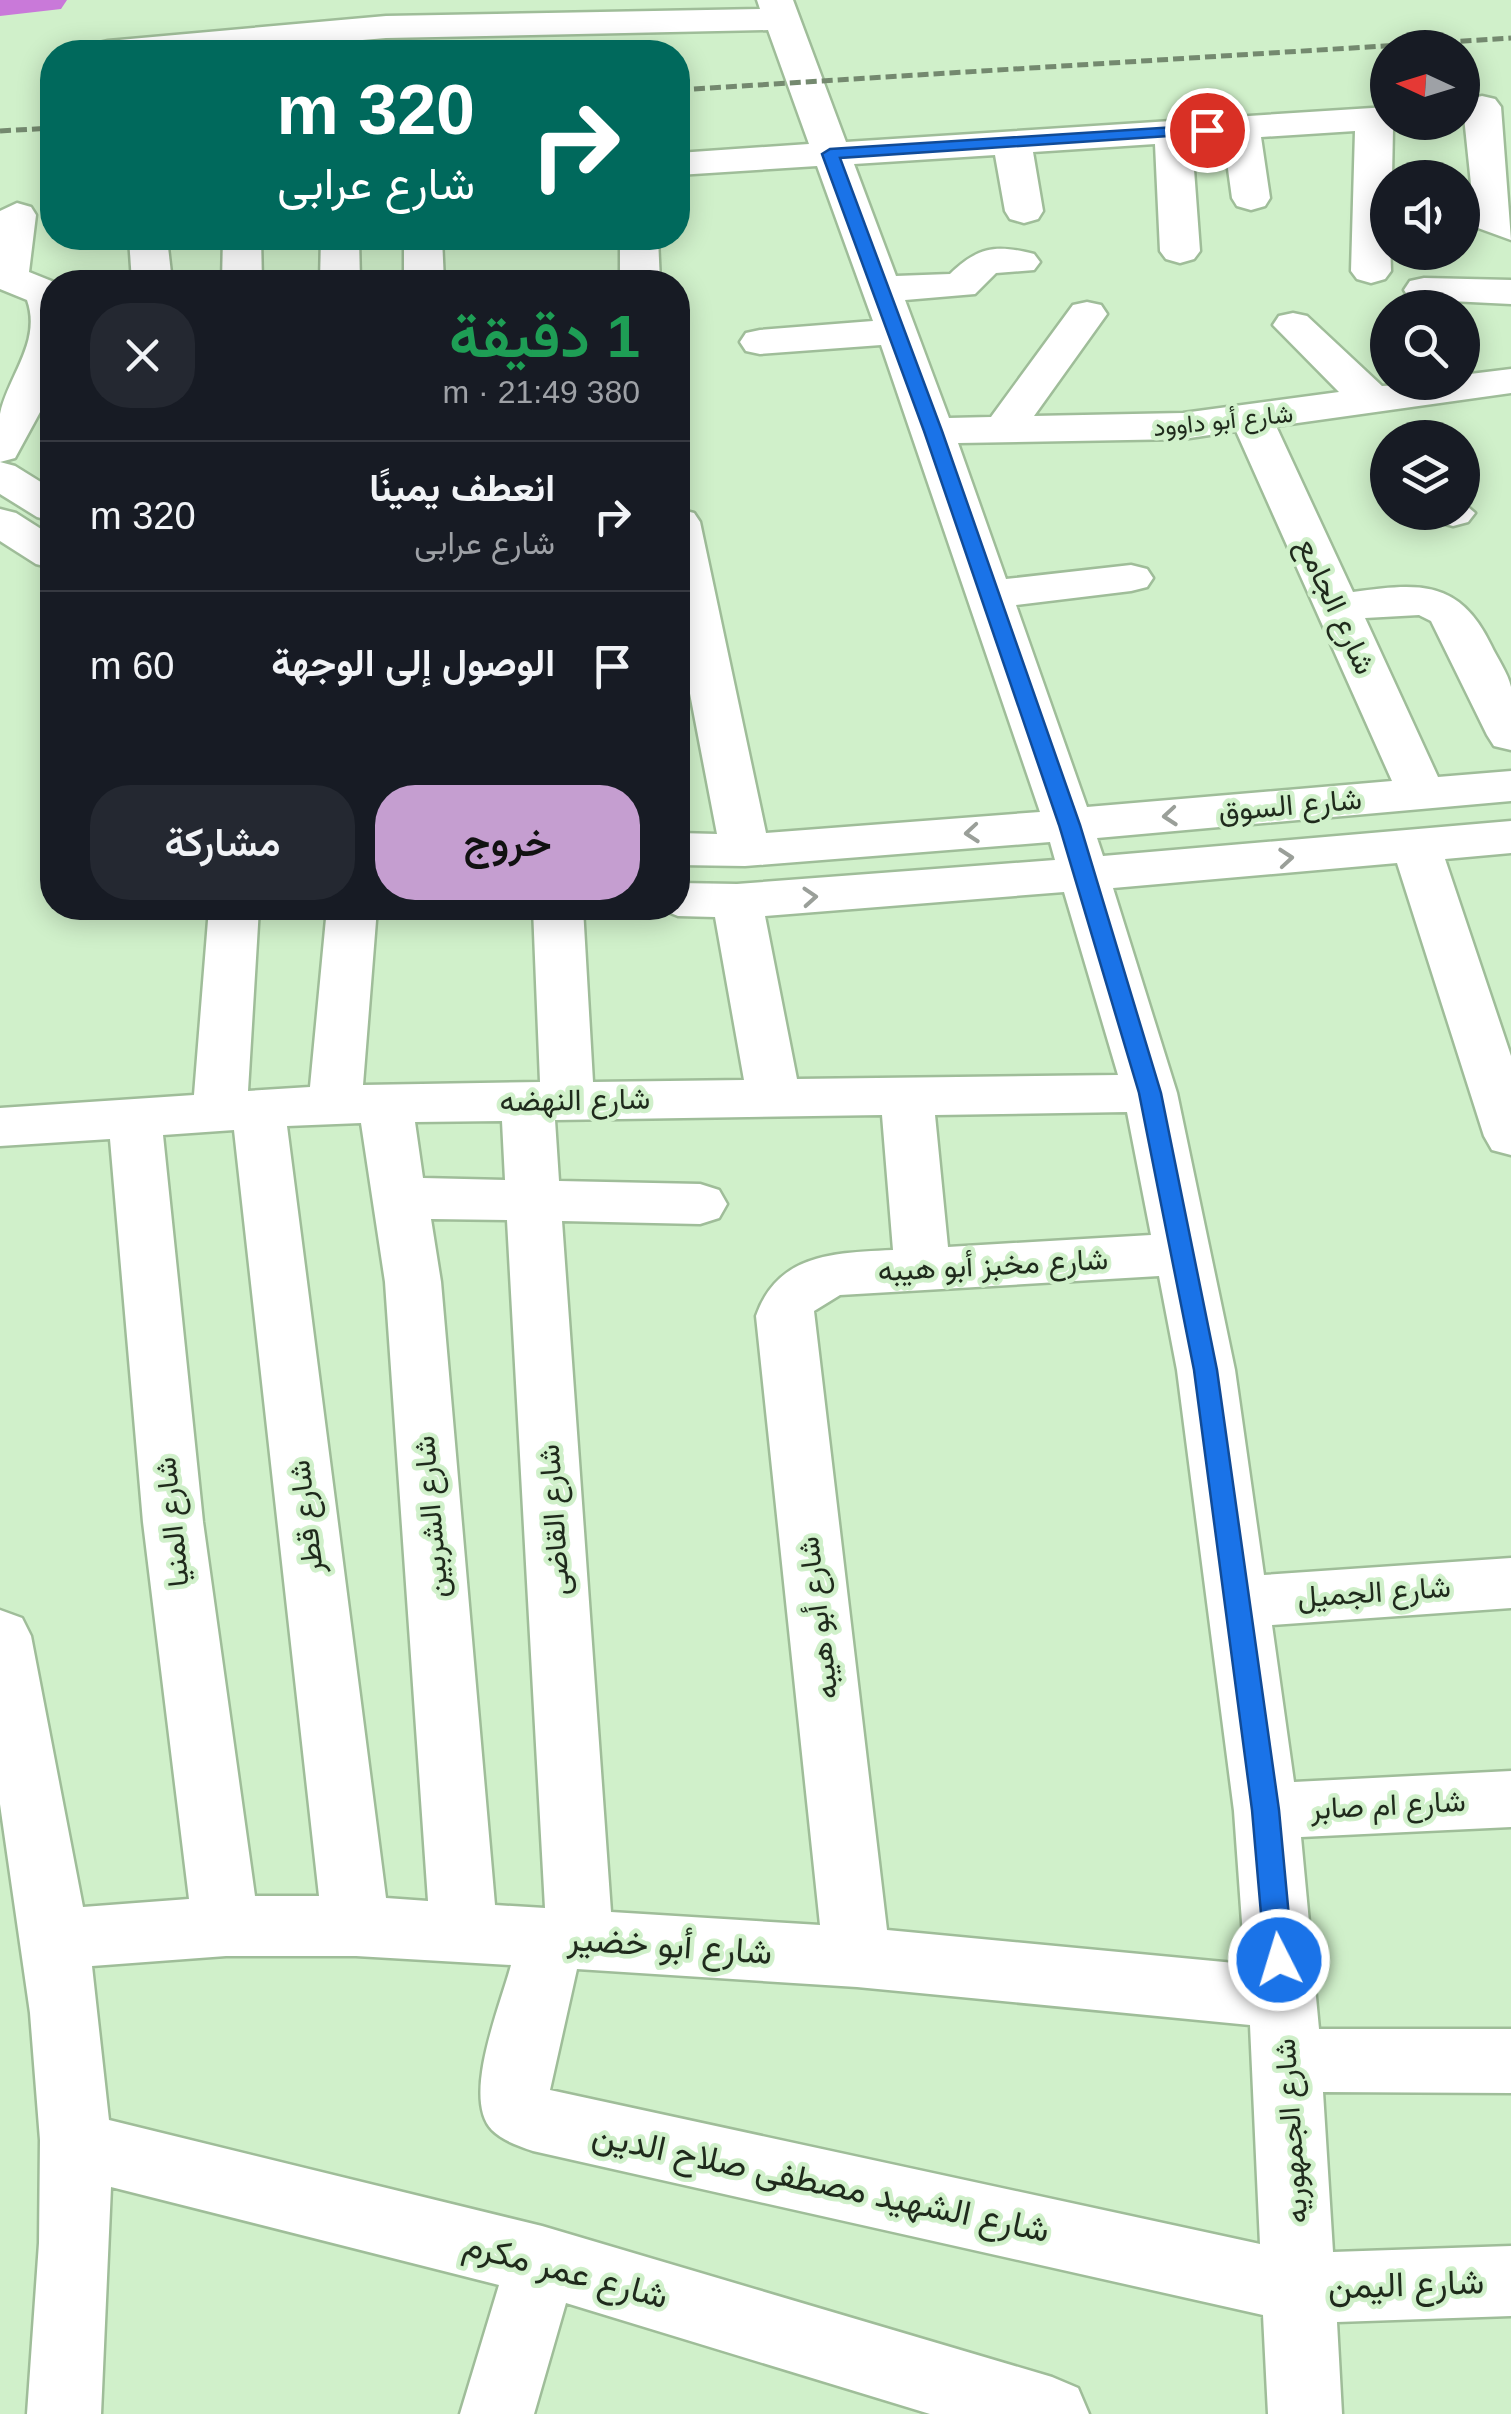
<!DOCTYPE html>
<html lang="ar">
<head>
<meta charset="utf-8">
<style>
  :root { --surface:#171b24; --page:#242831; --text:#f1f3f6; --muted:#9ea1a6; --line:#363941; --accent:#c59ed0 }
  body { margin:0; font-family:Arial,Vazirmatn,sans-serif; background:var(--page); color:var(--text); direction:rtl; height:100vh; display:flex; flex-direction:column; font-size:38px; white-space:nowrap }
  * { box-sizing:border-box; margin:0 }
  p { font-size:32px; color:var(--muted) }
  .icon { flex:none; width:55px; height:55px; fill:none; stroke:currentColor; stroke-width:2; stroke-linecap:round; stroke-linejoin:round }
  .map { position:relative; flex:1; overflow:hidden; direction:ltr }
  .sheet { position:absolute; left:40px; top:270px; width:650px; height:650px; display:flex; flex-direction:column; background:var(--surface); border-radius:40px; box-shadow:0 5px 25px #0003; direction:rtl }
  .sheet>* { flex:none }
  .guide { position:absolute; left:40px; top:40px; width:650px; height:210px; border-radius:40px; box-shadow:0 5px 25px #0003; direction:rtl; background:#00695c; color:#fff; overflow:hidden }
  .needle { width:65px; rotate:274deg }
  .fabs { position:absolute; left:1370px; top:30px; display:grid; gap:20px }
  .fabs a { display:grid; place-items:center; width:110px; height:110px; border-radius:50%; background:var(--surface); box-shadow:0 5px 25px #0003; font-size:50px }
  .pin { position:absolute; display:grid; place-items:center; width:85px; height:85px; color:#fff; margin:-42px; border:5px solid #fff; border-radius:50%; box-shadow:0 2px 10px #0007 }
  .me { position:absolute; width:110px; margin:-55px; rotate:355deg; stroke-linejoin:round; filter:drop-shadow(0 0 8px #0008) }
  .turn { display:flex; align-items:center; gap:35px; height:210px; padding:0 50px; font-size:45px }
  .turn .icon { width:130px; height:130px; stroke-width:2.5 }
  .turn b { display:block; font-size:70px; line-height:85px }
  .round { display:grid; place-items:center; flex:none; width:105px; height:105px; border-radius:40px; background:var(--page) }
  .overview { display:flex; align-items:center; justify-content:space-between; height:170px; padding:0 50px }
  h1 { font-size:60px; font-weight:600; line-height:75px; color:#1e9e55 }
  .action { display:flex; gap:20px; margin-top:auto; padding:20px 50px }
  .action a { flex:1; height:115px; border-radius:40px; background:var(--accent); color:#111; font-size:40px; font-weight:600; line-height:115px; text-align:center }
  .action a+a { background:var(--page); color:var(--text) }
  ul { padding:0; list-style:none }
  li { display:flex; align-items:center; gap:30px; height:150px; padding:0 50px; border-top:2px solid var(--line) }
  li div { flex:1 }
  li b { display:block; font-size:38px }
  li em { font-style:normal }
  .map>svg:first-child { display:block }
</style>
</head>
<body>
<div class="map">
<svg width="1511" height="2414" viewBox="0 0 1511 2414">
  <rect width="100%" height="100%" fill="#d0f0ca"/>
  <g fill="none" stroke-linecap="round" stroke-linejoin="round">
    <polygon fill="#c979d9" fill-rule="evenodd" points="0,0 67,0 61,9 0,16"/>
    <defs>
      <g id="minor">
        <path d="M 757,0 L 793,0 L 846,142 L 1388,107 L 1388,122 L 1404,122 L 1393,128 L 1392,178 L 1388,178 L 1391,271 L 1385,279 L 1371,283 L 1357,279 L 1351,271 L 1355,131 L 1261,137 L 1270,198 L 1265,206 L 1251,210 L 1237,206 L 1232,198 L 1224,140 L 1192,142 L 1200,251 L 1194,259 L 1180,263 L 1166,259 L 1160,251 L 1155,144 L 1033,152 L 1043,211 L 1038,219 L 1024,223 L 1010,219 L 1005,211 L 995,155 L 854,164 L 896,276 L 950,274 C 978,247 995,244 1034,254 L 1040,262 L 1034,270 L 996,273 L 975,294 L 905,300 L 949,418 L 991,417 L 1073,305 L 1087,302 L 1101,305 L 1107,314 L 1034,416 L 1183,413 L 1339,392 L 1273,325 L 1279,316 L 1293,313 L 1307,316 L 1382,386 L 1462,382 L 1462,375 L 1511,369 L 1511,393 L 1276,426 L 1353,592 C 1419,583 1459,579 1491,645 C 1497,658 1508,673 1511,687 C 1511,706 1511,730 1511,750 L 1494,746 L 1487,735 L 1431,621 L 1419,615 L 1365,618 L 1438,777 L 1511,771 L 1511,801 L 1097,838 L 1103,856 L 1511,821 L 1511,853 L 1445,859 L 1511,1056 L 1511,1155 L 1492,1150 L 1484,1136 L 1397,863 L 1113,888 L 1177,1093 L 1235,1370 L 1264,1575 L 1511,1558 L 1511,1608 L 1272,1625 L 1294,1782 L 1511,1771 L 1511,1827 L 1301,1837 L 1319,2029 L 1511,2029 L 1511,2093 L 1323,2092 L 1333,2252 L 1511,2246 L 1511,2316 L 1337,2322 L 1342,2414 L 1268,2414 L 1263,2315 L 533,2151 C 519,2146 503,2141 492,2130 C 461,2098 501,2004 511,1965 L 356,1956 L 226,1956 L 92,1966 L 109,2120 L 542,2226 L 1052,2377 L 1078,2388 L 1089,2414 L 930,2414 L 566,2303 L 534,2414 L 460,2414 L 499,2285 L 111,2187 L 101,2414 L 27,2414 L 39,2243 L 40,2140 L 30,2013 L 0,1804 L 0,1610 L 22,1618 L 31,1636 L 83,1907 L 189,1899 L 143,1522 L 110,1139 L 0,1146 L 0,1108 L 194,1095 L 209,908 L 259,908 L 248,1091 L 310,1087 L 327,908 L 377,908 L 363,1085 L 540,1082 L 533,908 L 583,908 L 593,1082 L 744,1080 L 715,917 L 678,916 L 658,908 L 678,908 L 678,883 L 737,884 L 1055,860 L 1050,842 L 745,866 L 678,865 L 678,833 L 717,834 L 678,631 L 678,509 L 694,513 L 700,522 L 766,833 L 1040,812 L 881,345 L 760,354 L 746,351 L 740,342 L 746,333 L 760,330 L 873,321 L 817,166 L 678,175 L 678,153 L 809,144 L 768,30 L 386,38 L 223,52 L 90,52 L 95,44 L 108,41 L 386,16 L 760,9 ZM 1236,431 L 1392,781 L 1087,807 L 1016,605 L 1131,591 L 1147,587 L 1153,578 L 1147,569 L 1131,565 L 1006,579 L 958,443 L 1183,439 ZM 1064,892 L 1118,1075 L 797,1079 L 765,916 ZM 1127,1112 L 1151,1235 L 948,1247 L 935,1115 ZM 882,1115 L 893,1250 C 835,1253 778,1253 756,1316 L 820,1925 L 611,1912 L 562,1221 L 700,1224 L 719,1218 L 727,1204 L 719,1190 L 700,1184 L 559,1181 L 555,1120 ZM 502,1121 L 505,1180 L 423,1178 L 415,1122 ZM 361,1123 L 385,1282 L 428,1901 L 386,1898 L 287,1126 ZM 234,1130 L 319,1896 L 255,1896 L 203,1522 L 163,1135 ZM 431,1219 L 507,1220 L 545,1908 L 495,1905 L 441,1282 ZM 1159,1276 L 1177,1370 L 1234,1811 L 1245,1964 L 887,1930 L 814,1311 L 840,1295 ZM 577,1969 L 857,1987 L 1250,2025 L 1260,2244 L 550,2090 Z"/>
        <polygon points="1482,96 1495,99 1501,107 1511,240 1478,228 1468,212 1471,184 1463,107 1469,99"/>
        <path d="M 17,203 L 31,207 L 36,215 L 29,272 L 54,282 L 52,390 L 15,458 L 0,462 C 0,447 0,428 0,414 C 8,376 42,342 27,300 L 0,289 L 0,211 Z"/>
        <polygon points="129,238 167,238 172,282 132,282"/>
        <polygon points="223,238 261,238 262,282 222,282"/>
        <polygon points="321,238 359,238 360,282 320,282"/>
        <polygon points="404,238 442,238 444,282 404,282"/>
        <polygon points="620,238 658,238 660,282 620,282"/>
        <polygon points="1424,278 1511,280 1511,304 1410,299 1404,290 1410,281"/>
        <polygon points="0,462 15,466 52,489 52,521 37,517 0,494"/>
        <polygon points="1462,502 1475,513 1468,522 1453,526 1438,522 1431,512 1462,512"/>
        <polygon points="0,509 16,513 52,536 52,568 36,564 0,541"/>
      </g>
    </defs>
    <use href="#minor" stroke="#9fbd99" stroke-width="5"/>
    <use href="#minor" fill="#fff" fill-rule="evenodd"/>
    <g stroke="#74896f" stroke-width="5" stroke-dasharray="11 5" stroke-linecap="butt">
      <polyline points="678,90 1511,38"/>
      <polyline points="0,131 52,128"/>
    </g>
  </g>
  <defs><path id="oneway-chevron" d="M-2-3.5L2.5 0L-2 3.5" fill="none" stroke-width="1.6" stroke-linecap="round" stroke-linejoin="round" transform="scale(2.5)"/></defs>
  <g stroke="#9a9f99">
    <use href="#oneway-chevron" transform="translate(1170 816) rotate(175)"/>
    <use href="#oneway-chevron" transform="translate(972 833) rotate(175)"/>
    <use href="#oneway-chevron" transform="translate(1286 858) rotate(-5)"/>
    <use href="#oneway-chevron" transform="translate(810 897) rotate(-4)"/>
  </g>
  <polygon fill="#1a73e8" stroke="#114b97" stroke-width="2.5" points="1207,125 1215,130 1213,133 840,158 942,431 1080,825 1161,1093 1217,1370 1279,1810 1293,1960 1289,1969 1279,1973 1269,1969 1265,1960 1252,1810 1194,1370 1139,1093 1059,825 924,431 822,154 830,149"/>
  <g text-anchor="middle" stroke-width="9" stroke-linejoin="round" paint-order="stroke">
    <g font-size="25" fill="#1f2a1c" stroke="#d0f0ca">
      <text transform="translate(1223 420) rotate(-6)" y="9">شارع أبو داوود</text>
    </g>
    <g font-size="30" fill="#1f2a1c" stroke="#d0f0ca">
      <text transform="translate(1336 606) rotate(65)" y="10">شارع الجامع</text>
      <text transform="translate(1290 805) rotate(-5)" y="10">شارع السوق</text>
      <text transform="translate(575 1100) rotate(-1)" y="10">شارع النهضه</text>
      <text transform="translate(993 1265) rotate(-3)" y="10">شارع مخبز أبو هيبه</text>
      <text transform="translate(306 1517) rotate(-97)" y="10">شارع قطر</text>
      <text transform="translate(431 1517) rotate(-95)" y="10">شارع الشربين</text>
      <text transform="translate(554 1520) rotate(-94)" y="10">شارع القاضى</text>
      <text transform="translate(172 1522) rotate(-96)" y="10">شارع المنيا</text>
      <text transform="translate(1374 1592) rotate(-4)" y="10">شارع الجميل</text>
      <text transform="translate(818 1618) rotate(-97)" y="10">شارع أبو هيبه</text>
      <text transform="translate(1388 1805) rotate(-3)" y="10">شارع ام صابر</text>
      <text transform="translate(1291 2131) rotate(-94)" y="10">شارع الجمهوريه</text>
    </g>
    <g font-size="35" fill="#1f2a1c" stroke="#d0f0ca">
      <text transform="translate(670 1945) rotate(4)" y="12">شارع أبو خضير</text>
      <text transform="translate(821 2182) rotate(12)" y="12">شارع الشهيد مصطفى صلاح الدين</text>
      <text transform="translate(566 2270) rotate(15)" y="12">شارع عمر مكرم</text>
      <text transform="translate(1406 2284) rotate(-2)" y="12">شارع اليمن</text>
    </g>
  </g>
</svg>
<div class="fabs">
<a><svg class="needle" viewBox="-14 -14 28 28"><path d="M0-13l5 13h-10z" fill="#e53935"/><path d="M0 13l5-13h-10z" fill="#9ea1a6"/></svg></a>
<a><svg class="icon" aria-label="sound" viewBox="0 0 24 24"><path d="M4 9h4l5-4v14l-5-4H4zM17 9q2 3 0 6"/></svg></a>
<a><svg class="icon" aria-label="search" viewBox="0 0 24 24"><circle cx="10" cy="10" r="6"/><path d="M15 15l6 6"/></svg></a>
<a><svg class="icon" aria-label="layers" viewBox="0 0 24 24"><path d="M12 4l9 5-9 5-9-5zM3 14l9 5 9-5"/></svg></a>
</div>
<div class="pin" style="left:1207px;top:130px;background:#d93025"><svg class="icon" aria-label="arrive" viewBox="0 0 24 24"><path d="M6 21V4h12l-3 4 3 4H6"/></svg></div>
<svg class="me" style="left:1279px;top:1960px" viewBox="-20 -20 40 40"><circle r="17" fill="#1a73e8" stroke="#fff" stroke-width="3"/><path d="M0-11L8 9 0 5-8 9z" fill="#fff"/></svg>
<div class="guide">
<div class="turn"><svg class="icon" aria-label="right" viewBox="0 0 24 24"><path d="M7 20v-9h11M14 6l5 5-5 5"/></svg><div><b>320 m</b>شارع عرابى</div></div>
</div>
<section class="sheet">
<div class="overview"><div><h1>1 دقيقة</h1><p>380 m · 21:49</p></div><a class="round"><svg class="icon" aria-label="close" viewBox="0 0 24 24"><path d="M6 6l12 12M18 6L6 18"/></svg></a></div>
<ul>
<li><svg class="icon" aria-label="right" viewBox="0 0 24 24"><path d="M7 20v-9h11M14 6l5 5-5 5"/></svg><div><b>انعطف يمينًا</b><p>شارع عرابى</p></div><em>320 m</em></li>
<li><svg class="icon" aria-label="arrive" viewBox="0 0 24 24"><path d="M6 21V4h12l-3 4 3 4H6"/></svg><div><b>الوصول إلى الوجهة</b></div><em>60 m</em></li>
</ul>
<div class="action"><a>خروج</a><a>مشاركة</a></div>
</section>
</div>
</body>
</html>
